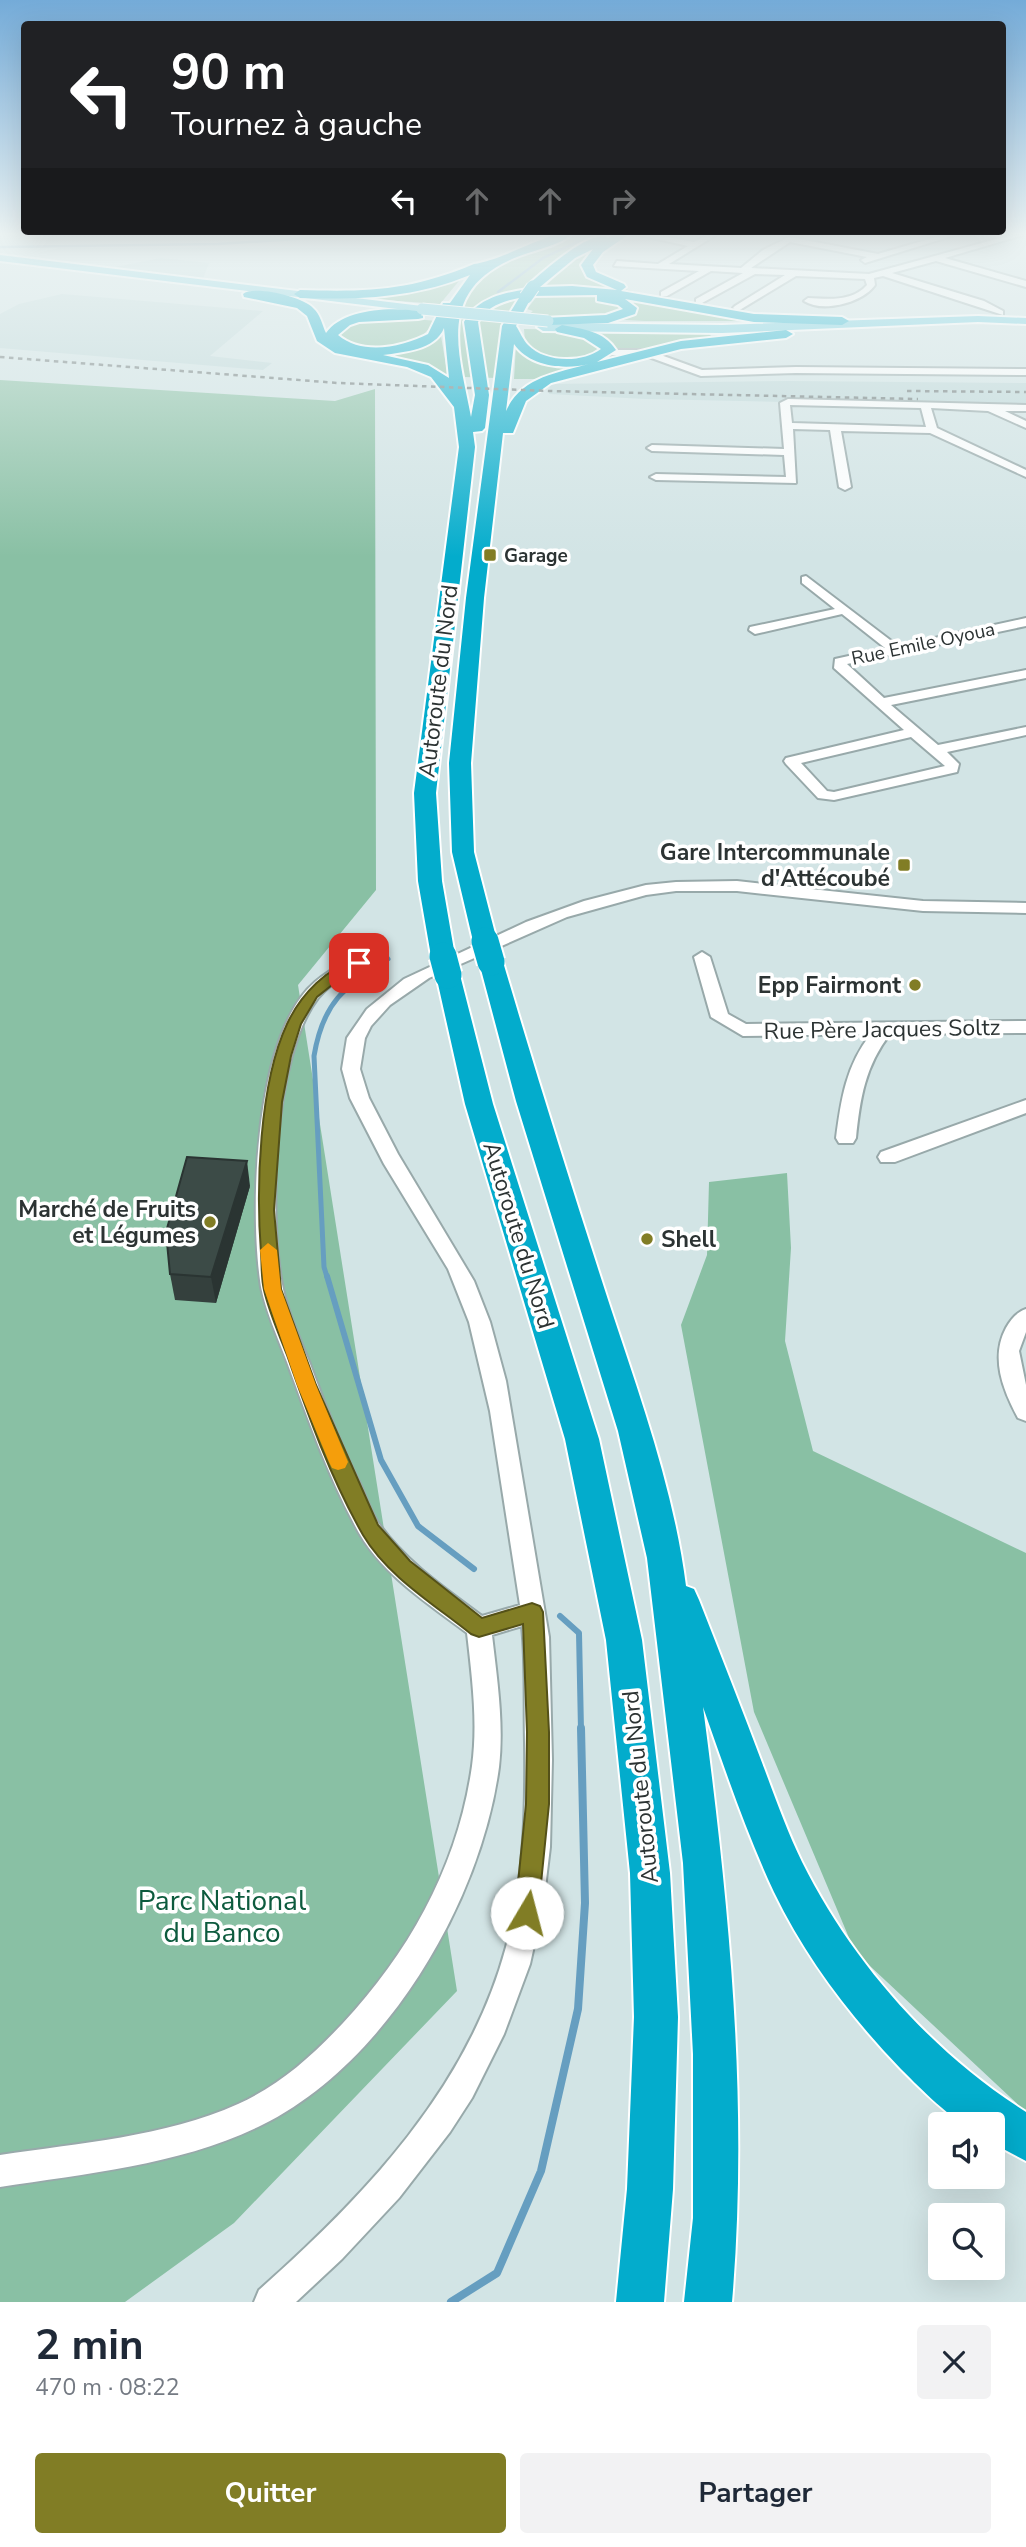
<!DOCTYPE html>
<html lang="fr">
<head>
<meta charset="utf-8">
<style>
  :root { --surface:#fff; --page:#f2f2f3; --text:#1f2937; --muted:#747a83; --accent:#817d25 }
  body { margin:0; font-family:"Nunito Sans",sans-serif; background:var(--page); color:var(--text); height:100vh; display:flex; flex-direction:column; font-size:26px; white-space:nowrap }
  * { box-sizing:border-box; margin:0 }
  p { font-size:23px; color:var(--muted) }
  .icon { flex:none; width:38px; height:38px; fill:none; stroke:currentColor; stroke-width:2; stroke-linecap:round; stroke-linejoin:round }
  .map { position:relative; height:2302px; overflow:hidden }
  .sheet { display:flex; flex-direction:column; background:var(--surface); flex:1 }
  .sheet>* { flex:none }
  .hud { position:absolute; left:21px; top:21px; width:985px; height:214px; border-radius:7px; box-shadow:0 7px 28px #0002; background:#202124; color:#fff; overflow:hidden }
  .controls { position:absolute; left:928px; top:2112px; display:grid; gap:14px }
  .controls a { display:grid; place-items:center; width:77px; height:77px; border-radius:7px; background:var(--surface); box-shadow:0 7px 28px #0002; font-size:35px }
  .pin { position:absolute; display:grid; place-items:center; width:60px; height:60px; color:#fff; margin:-30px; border-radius:14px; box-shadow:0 4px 10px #0006 }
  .me { position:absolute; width:77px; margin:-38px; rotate:8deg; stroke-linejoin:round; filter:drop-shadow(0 0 5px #0008) }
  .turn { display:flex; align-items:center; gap:24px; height:147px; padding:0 35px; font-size:32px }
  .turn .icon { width:91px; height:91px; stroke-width:2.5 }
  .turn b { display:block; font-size:49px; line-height:60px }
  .lanes { display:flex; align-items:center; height:66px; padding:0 35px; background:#0003; justify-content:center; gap:35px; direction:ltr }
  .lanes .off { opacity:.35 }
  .round { display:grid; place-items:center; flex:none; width:74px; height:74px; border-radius:7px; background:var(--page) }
  .summary { display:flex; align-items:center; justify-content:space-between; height:119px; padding:0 35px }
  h1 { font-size:42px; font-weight:700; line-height:52px }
  .action { display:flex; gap:14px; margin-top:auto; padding:14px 35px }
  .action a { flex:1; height:80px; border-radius:7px; background:var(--accent); color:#fff; font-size:28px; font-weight:700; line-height:80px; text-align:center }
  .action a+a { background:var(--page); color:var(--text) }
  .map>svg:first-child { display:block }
</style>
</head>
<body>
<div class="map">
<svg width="1026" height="2302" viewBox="0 0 1026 2302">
  <rect width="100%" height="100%" fill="#d2e4e5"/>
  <g fill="#bdd7d8">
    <polygon points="161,258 209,263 203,279 110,268"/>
    <polygon points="62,294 263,311 210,356 272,363 263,370 0,348 0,314 19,304"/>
    <polygon points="789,381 1026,383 1026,407 646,399 549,394 550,384"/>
  </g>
  <g fill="#89c0a4">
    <path d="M 571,235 L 607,235 C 577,248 549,262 526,286 L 496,378 L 464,377 L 455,347 L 464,294 L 492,267 Z"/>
    <path d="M 602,243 L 588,254 L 583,265 L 605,284 L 640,293 L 642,298 L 737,317 L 738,321 L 645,321 L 528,315 L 533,311 L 527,309 C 551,278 568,261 602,243 Z"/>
    <polygon points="463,276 440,304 355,298"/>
    <polygon points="405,318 436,321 424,334 441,336 448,377 427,366 366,353 336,336 351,322"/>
    <polygon points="524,329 708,332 711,336 541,379 514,379 516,345 525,342"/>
    <polygon points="0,380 335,401 375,389 376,890 298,985 457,1991 234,2223 125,2302 0,2302"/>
    <polygon points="787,1173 791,1248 785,1341 813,1451 1026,1553 1026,2112 855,1952 754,1712 681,1325 707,1255 709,1182"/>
  </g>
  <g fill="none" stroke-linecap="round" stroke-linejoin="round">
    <g stroke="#669ec0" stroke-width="2.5">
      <polyline points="0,247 218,244 358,235"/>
      <polyline points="498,292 543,258 592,235"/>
    </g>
    <path stroke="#669ec0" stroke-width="5" d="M 327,1277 L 324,1267 L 314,1056 C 323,1002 344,987 388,959"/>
    <g stroke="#669ec0" stroke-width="6">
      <polyline points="327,1276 381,1460 418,1526 474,1569"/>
      <polyline points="560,1616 579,1633 581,1730"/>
    </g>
    <polyline stroke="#669ec0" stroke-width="8" points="451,2302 497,2273 541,2171 578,2009 585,1903 581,1728"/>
    <defs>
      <g id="minor">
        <path d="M 639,235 L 655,235 L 694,242 L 707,235 L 716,235 L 669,264 L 741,268 L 763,250 L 789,237 L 878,254 L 943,235 L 955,235 L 865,263 L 861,260 L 867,257 L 790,242 L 751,268 L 869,274 L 1011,235 L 1023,235 L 945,258 L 1026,281 L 1026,287 L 936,261 L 892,273 L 984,301 L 1003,311 L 1003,315 L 883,276 L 874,278 L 875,285 C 862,303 823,313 804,301 L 808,298 C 828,299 852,302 867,285 L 865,279 L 796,276 L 738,311 L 733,308 L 735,306 L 785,275 L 755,274 L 702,303 L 696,303 L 696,299 L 743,273 L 711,271 L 667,296 L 661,296 L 661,292 L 699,271 L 614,266 L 617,261 L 658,264 L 688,246 Z"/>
        <polygon points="607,350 647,350 702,370 796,367 1026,369 1026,375 796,373 701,376 646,356 604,355 604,351"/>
        <path d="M 788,399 L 1026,405 L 1026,411 L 1005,411 L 1026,421 L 1026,428 L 988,411 L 931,408 L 937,428 L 1026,470 L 1026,477 L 930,433 L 841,431 L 851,487 L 845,490 L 839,487 L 830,430 L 793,429 L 796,483 L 656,480 L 650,477 L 656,474 L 786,477 L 784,455 L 652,451 L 647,448 L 652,445 L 784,449 L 780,403 ZM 790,405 L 921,408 L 926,427 L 792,423 Z"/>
        <path d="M 806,576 L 898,646 L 1026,618 L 1026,626 L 847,664 L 884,698 L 1026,670 L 1026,678 L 891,705 L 938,745 L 1026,727 L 1026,735 L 947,752 L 959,764 L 957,772 L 834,800 L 818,798 L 786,764 L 784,761 L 786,758 L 904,730 L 834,668 L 835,659 L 885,648 L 842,614 L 755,634 L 749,630 L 750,627 L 835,609 L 802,583 L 802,577 ZM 911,737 L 945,766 L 834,792 L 827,791 L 801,763 Z"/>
        <path d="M 737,881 L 923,901 L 1026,903 L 1026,913 L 923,911 L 737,891 L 676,891 L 646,895 L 567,917 L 429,978 L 390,1005 L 371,1026 L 365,1038 L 360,1069 L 369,1098 L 398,1154 L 474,1281 L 490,1322 L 506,1381 L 549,1637 L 552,1760 L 550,1847 L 543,1905 L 530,1964 L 504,2034 L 472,2098 L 450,2132 L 399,2198 L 342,2259 L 296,2302 L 254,2302 L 259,2290 C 365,2196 468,2088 506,1947 C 524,1881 526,1811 525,1742 C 524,1704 526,1664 522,1626 L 492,1635 C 497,1678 504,1724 499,1767 C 481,1902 386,2064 262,2125 C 181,2165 88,2173 0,2187 L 0,2155 C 79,2143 164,2137 238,2104 C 280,2085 312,2056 343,2023 C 410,1951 458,1865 472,1766 C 478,1723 472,1677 467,1633 C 430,1605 383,1575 359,1533 C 329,1479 308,1419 287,1362 C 278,1338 266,1312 261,1287 C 249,1213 254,1033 315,982 C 328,971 364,949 381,953 L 383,957 L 381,961 C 359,969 333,979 318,998 C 273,1056 268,1218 283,1289 C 288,1314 300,1339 310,1364 C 325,1405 341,1446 361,1486 C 367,1499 371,1513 379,1524 C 406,1562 446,1589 482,1616 L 520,1605 L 490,1411 L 469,1322 L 448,1269 L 384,1164 L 350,1098 L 342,1069 L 347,1038 L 367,1009 L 404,979 L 526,922 L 584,901 L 646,885 L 676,882 Z"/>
        <path d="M 702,952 L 710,957 L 728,1014 L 746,1024 L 1026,1021 L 1026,1033 L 890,1034 C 865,1066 860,1099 856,1138 L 853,1143 L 839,1143 L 836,1138 C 841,1100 846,1065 871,1034 L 743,1036 L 711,1017 L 694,957 Z"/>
        <polygon points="1026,1100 1026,1113 895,1162 881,1162 878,1157 881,1152"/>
        <path d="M 1026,1309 L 1026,1332 L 1019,1351 L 1026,1385 L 1026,1421 L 1018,1418 C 1003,1390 990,1358 1006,1328 C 1011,1319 1017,1312 1026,1309 Z"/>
      </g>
      <g id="major">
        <polygon points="0,255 422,306 428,309 422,312 0,261"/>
        <polygon points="978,316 1026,318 1026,324 978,322 722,333 543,331 537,327 543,323 722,325"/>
      </g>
      <g id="highway">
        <path d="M 554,235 L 571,235 C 557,247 529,251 512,259 C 436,292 459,353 471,417 L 475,395 L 464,322 C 477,298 503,293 528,289 L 529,284 C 543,272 591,228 608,238 L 614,235 L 628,235 L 603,252 L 593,265 L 596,272 L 624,284 L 626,287 L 621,291 L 754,314 L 842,317 L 849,321 L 842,325 L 754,322 L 625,299 L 637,308 L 635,314 L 608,323 L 548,325 L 543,324 L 543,318 L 606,315 L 623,309 L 618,305 L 597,301 L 597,295 L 532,296 L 516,326 C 520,332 523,340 528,345 C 545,363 583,363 601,349 L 584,338 L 557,332 L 555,329 L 562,325 C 583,329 604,331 616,350 L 597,362 L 681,341 L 786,330 L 793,334 L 786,338 L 681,349 L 551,383 L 526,401 L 513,433 L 503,433 L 484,598 L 471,763 L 474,852 L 497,941 L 494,946 L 485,948 L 476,946 L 473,941 L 452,852 L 449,763 L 466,598 L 502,326 L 519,298 C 503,301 486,307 478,322 L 489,395 L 485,428 L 482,431 L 473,432 L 475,447 L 436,793 L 442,881 L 455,956 L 452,961 L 443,963 L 434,961 L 431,956 L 418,881 L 414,793 L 459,447 L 454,407 L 431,377 L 407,367 L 335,353 L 317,341 L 307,316 L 297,308 L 244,297 L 243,294 C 254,285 303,297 313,308 C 321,315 322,325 326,333 C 343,308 395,306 423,312 L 423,318 L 418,319 L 359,322 L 350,325 L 338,335 C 363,356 402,347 428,334 L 443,303 L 450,303 L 470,275 C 414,298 360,300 300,298 L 294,294 L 300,290 C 368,292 410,291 474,264 C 497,261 529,243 554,235 ZM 593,249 L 581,265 L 587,277 L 617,290 L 572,286 L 540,287 L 575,258 ZM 444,328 L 449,378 L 428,365 L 383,355 C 404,352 435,350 444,328 ZM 514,344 C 530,367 564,370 589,364 C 557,373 521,377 506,411 Z"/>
        <path d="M 491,955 L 500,957 L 503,962 C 537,1077 573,1192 610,1306 C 640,1397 674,1491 686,1586 L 694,1589 L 699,1600 C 721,1656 743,1712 764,1768 C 776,1800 787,1831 802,1862 C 852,1962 931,2052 1026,2112 L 1026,2161 L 992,2143 L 992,2124 C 985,2124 973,2127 966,2124 C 950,2119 913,2081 901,2069 C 850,2016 806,1958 774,1892 C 746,1832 725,1769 703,1707 C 729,1905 749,2103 732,2302 L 684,2302 L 693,2218 L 693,2054 L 683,1863 L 647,1558 L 618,1431 L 516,1101 L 479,962 L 482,957 Z"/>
        <polygon points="448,967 457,970 460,975 493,1104 599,1439 642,1640 670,1873 678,2017 673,2189 664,2302 616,2302 627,2189 634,2017 630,1873 606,1640 565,1439 465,1104 436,975 439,970"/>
      </g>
    </defs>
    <use href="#minor" stroke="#98a9aa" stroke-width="4"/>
    <use href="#major" stroke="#fff" stroke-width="4"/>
    <use href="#highway" stroke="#fff" stroke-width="4"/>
    <use href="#minor" fill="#fff" fill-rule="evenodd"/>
    <use href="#major" fill="#68cde0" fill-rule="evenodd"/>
    <use href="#highway" fill="#03accc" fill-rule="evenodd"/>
    <g stroke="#697474" stroke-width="2.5" stroke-dasharray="4.5 4.5" stroke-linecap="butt">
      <polyline points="0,357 338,383 549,391 918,399"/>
      <polyline points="907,391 1026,392"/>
    </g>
    <defs>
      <polyline id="major-bridge" points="422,309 548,321"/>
      <polyline id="highway-bridge-far1" points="526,297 533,287"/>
      <g id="highway-bridge">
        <polyline points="485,941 491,962"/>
        <polyline points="443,956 448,975"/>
      </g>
    </defs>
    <use href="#major-bridge" stroke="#fff" stroke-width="13" stroke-linecap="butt"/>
    <use href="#highway-bridge-far1" stroke="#fff" stroke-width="15" stroke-linecap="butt"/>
    <use href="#highway-bridge" stroke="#fff" stroke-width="31" stroke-linecap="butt"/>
    <use href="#major-bridge" stroke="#68cde0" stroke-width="11"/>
    <use href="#highway-bridge-far1" stroke="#03accc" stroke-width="13"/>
    <use href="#highway-bridge" stroke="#03accc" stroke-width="27"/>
  </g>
  <polygon fill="#34403d" points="250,1186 216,1303 175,1300 170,1274"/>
  <polygon fill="#2a3432" points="247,1161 250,1186 216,1303 211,1277"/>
  <polygon fill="#3c4b47" stroke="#2a3432" stroke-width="2" points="187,1157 247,1161 211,1277 170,1274 166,1232"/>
  <linearGradient id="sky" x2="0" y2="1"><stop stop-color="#74abd8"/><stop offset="0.42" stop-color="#ebf3f3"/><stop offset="1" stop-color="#ebf3f3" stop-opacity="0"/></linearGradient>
  <rect width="1026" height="557" fill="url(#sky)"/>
  <path fill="#817d25" stroke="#545118" stroke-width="2" d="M 359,959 L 364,960 L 364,966 L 347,973 L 317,997 L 301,1024 L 291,1056 L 282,1102 L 274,1210 L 281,1289 L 316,1385 L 378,1525 L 410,1561 L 482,1618 L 532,1603 L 540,1606 L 543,1612 L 549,1732 L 549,1804 L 538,1913 L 535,1922 L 527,1925 L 518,1922 L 515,1913 L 526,1804 L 527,1732 L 523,1624 L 479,1637 L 471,1634 C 435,1605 387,1576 363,1535 C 331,1479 308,1415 287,1355 C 279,1334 269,1312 264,1290 C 261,1278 262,1265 261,1253 C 256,1188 259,1084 287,1024 C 301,994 327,967 359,959 Z"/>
  <polygon fill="#f59e0b" points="268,1243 277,1250 281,1289 316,1385 348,1462 345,1468 338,1470 332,1468 329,1462 297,1385 264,1289 260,1250"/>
  <g fill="#817d25" stroke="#fff" stroke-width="2.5">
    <rect x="483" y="548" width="14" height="14" rx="3.5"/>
    <rect x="897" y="858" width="14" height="14" rx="3.5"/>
    <circle cx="915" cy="985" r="7"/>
    <circle cx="210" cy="1222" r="7"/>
    <circle cx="647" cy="1239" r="7"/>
  </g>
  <g text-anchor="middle" stroke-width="7" stroke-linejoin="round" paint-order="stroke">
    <g font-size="19" font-weight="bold" fill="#2c3333" stroke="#fff" text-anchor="start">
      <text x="504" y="562">Garage</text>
    </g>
    <g font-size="19" fill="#2c3333" stroke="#fff">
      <text transform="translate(923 643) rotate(-12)" y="7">Rue Emile Oyoua</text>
    </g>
    <g font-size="23" fill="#2c3333" stroke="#fff">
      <text transform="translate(438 681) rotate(-83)" y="8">Autoroute du Nord</text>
      <text transform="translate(882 1029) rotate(-1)" y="8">Rue Père Jacques Soltz</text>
      <text transform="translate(519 1235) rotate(73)" y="8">Autoroute du Nord</text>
      <text transform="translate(640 1787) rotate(-96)" y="8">Autoroute du Nord</text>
    </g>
    <g font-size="23" font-weight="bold" fill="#2c3333" stroke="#fff" text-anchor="end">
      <text x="890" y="860">Gare Intercommunale<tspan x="890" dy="26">d'Attécoubé</tspan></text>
      <text x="901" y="993">Epp Fairmont</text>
      <text x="196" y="1217">Marché de Fruits<tspan x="196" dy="26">et Légumes</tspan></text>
      <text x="661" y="1247" text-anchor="start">Shell</text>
    </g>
    <g font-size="28" fill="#0d5b3e" stroke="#fff">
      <text x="222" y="1910">Parc National<tspan x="222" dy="32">du Banco</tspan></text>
    </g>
  </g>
</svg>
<div class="controls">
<a><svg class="icon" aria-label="sound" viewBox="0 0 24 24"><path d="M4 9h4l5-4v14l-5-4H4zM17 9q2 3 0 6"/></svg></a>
<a><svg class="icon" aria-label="search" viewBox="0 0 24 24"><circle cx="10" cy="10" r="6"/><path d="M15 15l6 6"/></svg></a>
</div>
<div class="pin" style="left:359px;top:963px;background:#d93025"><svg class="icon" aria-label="arrive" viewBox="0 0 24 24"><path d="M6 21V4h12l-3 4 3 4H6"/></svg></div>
<svg class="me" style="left:527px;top:1913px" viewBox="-20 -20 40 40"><circle r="19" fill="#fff"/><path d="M0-13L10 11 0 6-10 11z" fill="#817d25"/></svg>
<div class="hud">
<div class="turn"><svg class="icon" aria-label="left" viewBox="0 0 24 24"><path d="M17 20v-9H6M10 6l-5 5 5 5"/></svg><div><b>90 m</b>Tournez à gauche</div></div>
<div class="lanes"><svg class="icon" aria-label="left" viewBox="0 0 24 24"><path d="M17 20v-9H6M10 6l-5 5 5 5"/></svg><svg class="icon off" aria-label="ahead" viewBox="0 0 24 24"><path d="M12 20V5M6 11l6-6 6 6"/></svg><svg class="icon off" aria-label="ahead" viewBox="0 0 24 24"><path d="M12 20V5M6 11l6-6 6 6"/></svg><svg class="icon off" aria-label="right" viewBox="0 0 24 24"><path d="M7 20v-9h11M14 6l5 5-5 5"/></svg></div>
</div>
</div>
<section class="sheet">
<div class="summary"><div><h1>2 min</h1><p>470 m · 08:22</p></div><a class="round"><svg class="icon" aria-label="close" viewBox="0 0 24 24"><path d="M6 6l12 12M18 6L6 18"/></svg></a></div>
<div class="action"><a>Quitter</a><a>Partager</a></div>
</section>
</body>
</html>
